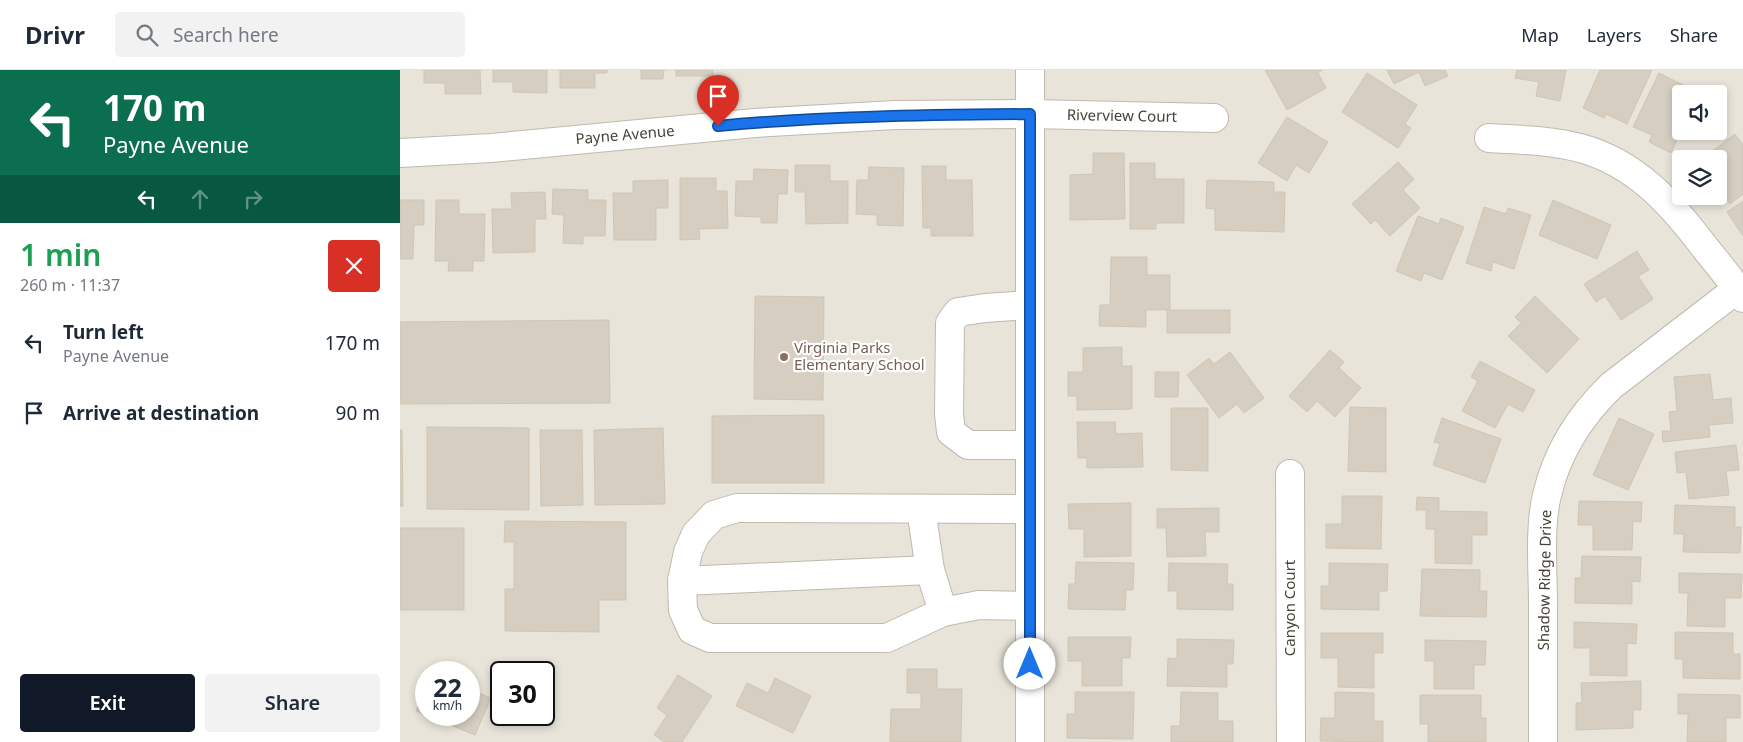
<!DOCTYPE html>
<html lang="en">
<head>
<meta charset="utf-8">
<style>
  :root { --surface:#fff; --page:#f2f2f3; --text:#1f2937; --muted:#747a83; --line:#e0e1e3; --accent:#111827 }
  body { margin:0; font-family:"Noto Sans",sans-serif; background:var(--page); color:var(--text); height:100vh; display:flex; flex-direction:column; font-size:19px; white-space:nowrap }
  * { box-sizing:border-box; margin:0 }
  p { font-size:16px; color:var(--muted) }
  .icon { flex:none; width:28px; height:28px; fill:none; stroke:currentColor; stroke-width:2; stroke-linecap:round; stroke-linejoin:round }
  .map { position:relative; flex:1; overflow:hidden }
  .sheet { display:flex; flex-direction:column; background:var(--surface); width:400px }
  .sheet>* { flex:none }
  .top-card { background:#0b6e4f; color:#fff; overflow:hidden }
  .fabs { position:absolute; left:1272px; top:15px; display:grid; gap:10px }
  .fabs a { display:grid; place-items:center; width:55px; height:55px; border-radius:5px; background:var(--surface); box-shadow:0 2px 8px #0003; font-size:25px }
  .speed { position:absolute; left:15px; top:591px; display:flex; gap:10px; font-size:25px; font-weight:700; text-align:center }
  .speed>* { display:grid; place-content:center; width:65px; height:65px; border-radius:50%; background:var(--surface); box-shadow:0 2px 8px #0003; line-height:1 }
  .speed small { font-size:12px; font-weight:400 }
  .speed .limit { border:2px solid #111; border-radius:8px; background:#fff; color:#111 }
  .pin { position:absolute; display:grid; place-items:center; width:42px; height:42px; color:#fff; margin:-51px -21px; border-radius:50% 50% 50% 0; rotate:-45deg; box-shadow:0 0 5px #0007 }
  .pin .icon { rotate:45deg }
  .me { position:absolute; width:55px; margin:-28px; rotate:0deg; stroke-linejoin:round; filter:drop-shadow(0 0 4px #0008) }
  .turn { display:flex; align-items:center; gap:18px; height:105px; padding:0 20px; font-size:22px }
  .turn .icon { width:65px; height:65px; stroke-width:2.5 }
  .turn b { display:block; font-size:35px; line-height:42px }
  .lanes { display:flex; align-items:center; height:48px; padding:0 20px; background:#0003; justify-content:center; gap:25px; direction:ltr }
  .lanes .off { opacity:.35 }
  .round { display:grid; place-items:center; flex:none; width:52px; height:52px; border-radius:5px; background:var(--page) }
  .headline { display:flex; align-items:center; justify-content:space-between; height:85px; padding:0 20px }
  h1 { font-size:30px; font-weight:600; line-height:38px; color:#1e9e55 }
  .button { display:flex; gap:10px; margin-top:auto; padding:10px 20px }
  .button a { flex:1; height:58px; border-radius:5px; background:var(--accent); color:#fff; font-size:20px; font-weight:600; line-height:58px; text-align:center }
  .button a+a { background:var(--page); color:var(--text) }
  ul { padding:0; list-style:none }
  li { display:flex; align-items:center; gap:15px; height:70px; padding:0 20px }
  li div { flex:1 }
  li b { display:block; font-size:19px }
  li em { font-style:normal }
  header { display:flex; align-items:center; gap:30px; box-sizing:border-box; height:70px; padding:0 25px; background:var(--surface); border-bottom:1px solid var(--line) }
  header strong { font-size:24px }
  nav { display:flex; gap:28px; margin-inline-start:auto; font-size:18px }
  .search { width:350px; height:45px; background:var(--page); display:flex; align-items:center; gap:12px; box-sizing:border-box; padding:0 18px; border-radius:5px; color:var(--muted); font-size:19px }
  main { display:flex; flex:1; min-height:0 }
  .map>svg:first-child { display:block }
</style>
</head>
<body>
<header>
<strong>Drivr</strong>
<div class="search"><svg class="icon" aria-label="search" viewBox="0 0 24 24"><circle cx="10" cy="10" r="6"/><path d="M15 15l6 6"/></svg>Search here</div>
<nav><a>Map</a><a>Layers</a><a>Share</a></nav>
</header>
<main>
<section class="sheet">
<div class="top-card">
<div class="turn"><svg class="icon" aria-label="left" viewBox="0 0 24 24"><path d="M17 20v-9H6M10 6l-5 5 5 5"/></svg><div><b>170 m</b>Payne Avenue</div></div>
<div class="lanes"><svg class="icon" aria-label="left" viewBox="0 0 24 24"><path d="M17 20v-9H6M10 6l-5 5 5 5"/></svg><svg class="icon off" aria-label="ahead" viewBox="0 0 24 24"><path d="M12 20V5M6 11l6-6 6 6"/></svg><svg class="icon off" aria-label="right" viewBox="0 0 24 24"><path d="M7 20v-9h11M14 6l5 5-5 5"/></svg></div>
</div>
<div class="headline"><div><h1>1 min</h1><p>260 m · 11:37</p></div><a class="round" style="background:#d93025;color:#fff"><svg class="icon" aria-label="close" viewBox="0 0 24 24"><path d="M6 6l12 12M18 6L6 18"/></svg></a></div>
<ul>
<li><svg class="icon" aria-label="left" viewBox="0 0 24 24"><path d="M17 20v-9H6M10 6l-5 5 5 5"/></svg><div><b>Turn left</b><p>Payne Avenue</p></div><em>170 m</em></li>
<li><svg class="icon" aria-label="arrive" viewBox="0 0 24 24"><path d="M6 21V4h12l-3 4 3 4H6"/></svg><div><b>Arrive at destination</b></div><em>90 m</em></li>
</ul>
<div class="button"><a>Exit</a><a>Share</a></div>
</section>
<div class="map">
<svg width="1343" height="672" viewBox="0 0 1343 672">
  <rect width="100%" height="100%" fill="#f4f2eb"/>
  <path fill="#e8e4da" fill-rule="evenodd" d="M 0,0 L 1343,0 L 1343,672 L 0,672 ZM 1281,24 L 1319,24 L 1319,61 L 1281,61 ZM 1281,89 L 1319,89 L 1319,126 L 1281,126 ZM 26,602 L 69,602 L 69,645 L 26,645 ZM 101,602 L 144,602 L 144,645 L 101,645 Z"/>
  <g fill="#d5cec1" stroke="#d0c5b5">
    <polygon points="24,0 80,0 81,24 45,24 45,13 24,13"/>
    <polygon points="93,0 147,0 147,23 113,22 113,12 93,12"/>
    <polygon points="160,0 207,0 207,3 195,3 195,18 160,18"/>
    <polygon points="241,0 264,0 263,9 241,9"/>
    <rect x="276" y="0" width="37" height="6"/>
    <polygon points="865,0 922,0 918,3 926,18 887,40"/>
    <polygon points="987,0 1045,0 1048,6 1025,16 1019,2 994,14"/>
    <polygon points="1117,0 1166,0 1160,31 1136,26 1139,12 1115,8"/>
    <polygon points="1200,0 1252,0 1227,54 1206,44 1204,48 1183,38"/>
    <polygon points="967,3 1017,35 1005,54 1011,58 998,78 942,42"/>
    <polygon points="1259,3 1283,15 1279,24 1281,25 1281,61 1271,83 1249,72 1252,65 1233,57"/>
    <polygon points="887,47 928,72 909,103 896,95 887,111 858,93"/>
    <polygon points="1335,64 1343,75 1343,124 1330,134 1319,118 1319,89 1302,89"/>
    <polygon points="693,83 724,83 725,149 670,150 670,105 693,104"/>
    <polygon points="998,92 1014,109 1003,120 1020,138 990,166 975,150 971,154 952,134"/>
    <polygon points="730,93 755,93 755,109 784,109 784,153 756,153 756,159 730,159"/>
    <polygon points="395,95 430,95 430,111 448,111 448,153 406,154 405,122 395,122"/>
    <polygon points="522,96 546,96 546,110 572,110 573,166 531,166 531,158 523,158"/>
    <polygon points="469,97 504,98 503,156 477,155 477,145 456,144 457,110 468,110"/>
    <polygon points="354,99 388,100 387,124 378,124 377,153 361,153 361,147 335,146 336,111 353,111"/>
    <polygon points="280,108 316,108 316,121 327,121 328,158 299,159 300,169 280,170"/>
    <polygon points="268,110 268,138 256,138 256,170 214,170 213,123 233,123 233,111"/>
    <polygon points="807,110 874,112 874,122 885,122 884,162 815,160 815,139 806,138"/>
    <polygon points="153,119 188,120 188,130 206,130 205,166 183,166 183,174 163,173 164,145 152,144"/>
    <polygon points="145,122 146,149 135,149 135,182 93,183 92,139 112,139 111,123"/>
    <polygon points="0,130 24,130 24,155 14,155 13,189 0,189"/>
    <polygon points="36,130 59,130 59,144 85,144 84,191 73,191 73,201 48,201 49,191 35,191"/>
    <polygon points="1153,130 1211,155 1197,189 1139,165"/>
    <polygon points="1343,131 1343,166 1327,142"/>
    <polygon points="1084,137 1106,144 1108,138 1131,145 1114,199 1093,192 1091,201 1066,193"/>
    <polygon points="1018,146 1039,154 1041,148 1064,157 1042,210 1024,203 1021,211 996,201"/>
    <polygon points="1237,181 1249,200 1238,206 1253,229 1221,250 1205,226 1196,232 1184,214"/>
    <polygon points="711,187 747,187 747,205 770,205 770,240 746,240 746,257 699,256 700,235 710,235"/>
    <polygon points="355,226 424,227 423,330 354,329"/>
    <polygon points="1135,226 1179,269 1147,303 1108,266 1121,253 1115,247"/>
    <rect x="767" y="240" width="63" height="23"/>
    <polygon points="209,250 210,333 0,334 0,252"/>
    <polygon points="722,277 722,296 732,296 732,339 677,340 677,326 668,326 668,302 683,302 683,278"/>
    <polygon points="930,280 944,292 939,298 961,318 935,347 917,331 907,342 889,326"/>
    <polygon points="830,282 864,328 844,343 837,334 819,348 787,305 809,288 814,294"/>
    <polygon points="1080,291 1135,320 1123,342 1108,334 1095,358 1062,341 1078,311 1071,307"/>
    <polygon points="755,302 779,302 778,327 755,327"/>
    <polygon points="1310,304 1313,330 1331,328 1333,353 1309,355 1310,367 1263,372 1262,361 1271,361 1269,342 1277,341 1274,307"/>
    <polygon points="950,337 986,338 986,402 948,401"/>
    <polygon points="771,338 808,338 808,401 771,400"/>
    <polygon points="424,345 424,413 312,413 312,346"/>
    <polygon points="1042,348 1101,369 1085,413 1033,395 1040,374 1034,372"/>
    <polygon points="1219,348 1254,364 1228,420 1193,405"/>
    <polygon points="677,352 715,352 716,364 742,363 743,397 687,398 687,388 678,388"/>
    <polygon points="27,357 129,358 129,440 27,439"/>
    <polygon points="263,358 265,434 195,435 194,360"/>
    <polygon points="0,360 2,360 3,436 0,436"/>
    <polygon points="140,360 182,360 183,435 141,436"/>
    <polygon points="1336,375 1339,400 1326,401 1329,425 1289,429 1286,402 1277,403 1275,382"/>
    <polygon points="942,426 982,426 981,479 926,478 926,454 942,454"/>
    <polygon points="1017,427 1039,428 1039,441 1087,442 1087,465 1072,465 1072,494 1035,493 1035,459 1026,459 1026,440 1016,440"/>
    <polygon points="1179,431 1242,432 1241,452 1233,451 1232,480 1193,480 1193,455 1178,455"/>
    <polygon points="731,433 731,486 684,487 684,459 669,459 668,434"/>
    <polygon points="1275,435 1335,437 1335,457 1341,457 1340,483 1283,482 1284,464 1274,464"/>
    <polygon points="819,438 819,462 805,462 806,486 767,487 766,458 757,458 757,439"/>
    <polygon points="105,451 226,452 226,530 199,530 199,562 105,561 105,519 114,519 114,472 104,472"/>
    <rect x="0" y="458" width="64" height="82"/>
    <polygon points="1182,486 1241,487 1240,512 1232,511 1232,534 1175,533 1175,508 1181,508"/>
    <polygon points="676,492 734,493 733,520 726,520 725,540 668,539 669,514 675,514"/>
    <polygon points="769,493 828,494 827,514 833,514 833,540 777,539 777,521 768,521"/>
    <polygon points="929,493 988,494 987,521 979,521 979,540 921,539 921,516 929,516"/>
    <polygon points="1022,499 1080,500 1080,521 1087,521 1086,547 1020,546"/>
    <polygon points="1279,503 1342,504 1341,528 1325,528 1325,557 1287,556 1288,523 1279,523"/>
    <polygon points="1174,552 1237,554 1236,574 1227,573 1227,606 1190,605 1190,578 1174,578"/>
    <polygon points="1275,562 1333,563 1333,584 1340,584 1340,609 1283,608 1283,589 1275,589"/>
    <polygon points="921,563 983,563 983,583 974,583 974,618 938,617 938,588 921,588"/>
    <polygon points="668,567 731,567 730,588 722,588 722,616 682,616 682,591 668,591"/>
    <polygon points="777,569 834,570 833,594 827,594 827,617 767,616 768,588 777,589"/>
    <polygon points="1025,570 1086,571 1085,595 1074,595 1074,619 1034,619 1034,591 1025,591"/>
    <polygon points="507,599 537,599 537,619 562,619 561,672 490,672 491,639 521,639 521,623 507,623"/>
    <polygon points="278,605 312,626 282,672 264,672 254,665 267,645 257,638"/>
    <polygon points="375,608 411,626 393,663 336,636 347,613 368,623"/>
    <polygon points="1241,611 1241,640 1233,640 1233,658 1176,660 1176,633 1182,633 1181,613"/>
    <polygon points="26,616 26,645 16,641"/>
    <polygon points="69,619 91,628 75,665 26,645 69,645"/>
    <polygon points="675,622 734,622 733,669 667,668 667,644 675,644"/>
    <polygon points="781,622 818,623 818,651 833,651 833,672 771,672 771,656 780,656"/>
    <polygon points="935,622 974,623 974,651 983,651 983,672 920,671 921,648 935,648"/>
    <polygon points="1278,624 1340,625 1340,648 1326,648 1326,672 1287,672 1288,644 1278,644"/>
    <polygon points="1020,625 1081,625 1081,648 1086,648 1086,672 1028,672 1028,654 1020,654"/>
  </g>
  <g fill="none" stroke-linecap="round" stroke-linejoin="round">
    <defs>
      <g id="minor">
        <path d="M 1089,68 C 1120,70 1150,70 1180,78 C 1236,93 1272,134 1306,179 C 1319,195 1332,210 1343,228"/>
        <polyline points="0,83 91,78 355,53 495,45 630,44 814,48"/>
        <polyline points="630,235 585,238 558,242 550,253 549,344 551,362 568,375 630,375"/>
        <polyline points="890,404 891,672"/>
        <polyline points="521,439 530,500 543,542"/>
        <polyline points="282,511 530,500"/>
        <polyline points="630,536 579,535 543,542 487,568 310,568 292,560 283,540 282,511 288,482 296,464 314,445 337,438 630,439"/>
        <polyline points="630,672 630,0"/>
        <path d="M 1143,672 C 1143,626 1143,581 1143,535 C 1143,502 1139,457 1147,425 C 1157,382 1180,346 1211,316 L 1337,219"/>
      </g>
    </defs>
    <use href="#minor" stroke="#c0b9ae" stroke-width="30"/>
    <use href="#minor" stroke="#fff" stroke-width="28"/>
  </g>
  <g fill="none" stroke-linecap="round" stroke-linejoin="round">
    <defs>
      <path id="route" d="M 318,56 C 421,46 526,45 630,44 L 630,594"/>
    </defs>
    <use href="#route" stroke="#114b97" stroke-width="12"/>
    <use href="#route" stroke="#1a73e8" stroke-width="9"/>
  </g>
  <circle fill="#8d6e63" stroke="#fff" stroke-width="2" cx="384" cy="287" r="5"/>
  <g text-anchor="middle" stroke-width="4.5" stroke-linejoin="round" paint-order="stroke">
    <g font-size="15" fill="#484339" stroke="#fff">
      <text transform="translate(722 46) rotate(1)" y="5">Riverview Court</text>
      <text transform="translate(225 65) rotate(-5)" y="5">Payne Avenue</text>
      <text transform="translate(1145 510) rotate(-89)" y="5">Shadow Ridge Drive</text>
      <text transform="translate(890 538) rotate(-90)" y="5">Canyon Court</text>
    </g>
    <g font-size="15" fill="#785e54" stroke="#fff" text-anchor="start">
      <text x="394" y="283">Virginia Parks<tspan x="394" dy="17">Elementary School</tspan></text>
    </g>
  </g>
</svg>
<div class="fabs">
<a><svg class="icon" aria-label="sound" viewBox="0 0 24 24"><path d="M4 9h4l5-4v14l-5-4H4zM17 9q2 3 0 6"/></svg></a>
<a><svg class="icon" aria-label="layers" viewBox="0 0 24 24"><path d="M12 4l9 5-9 5-9-5zM3 14l9 5 9-5"/></svg></a>
</div>
<div class="speed"><div>22<small>km/h</small></div><div class="limit">30</div></div>
<div class="pin" style="left:318px;top:56px;background:#d93025"><svg class="icon" aria-label="arrive" viewBox="0 0 24 24"><path d="M6 21V4h12l-3 4 3 4H6"/></svg></div>
<svg class="me" style="left:630px;top:594px" viewBox="-20 -20 40 40"><circle r="19" fill="#fff"/><path d="M0-13L10 11 0 6-10 11z" fill="#1a73e8"/></svg>
</div>
</main>
</body>
</html>
